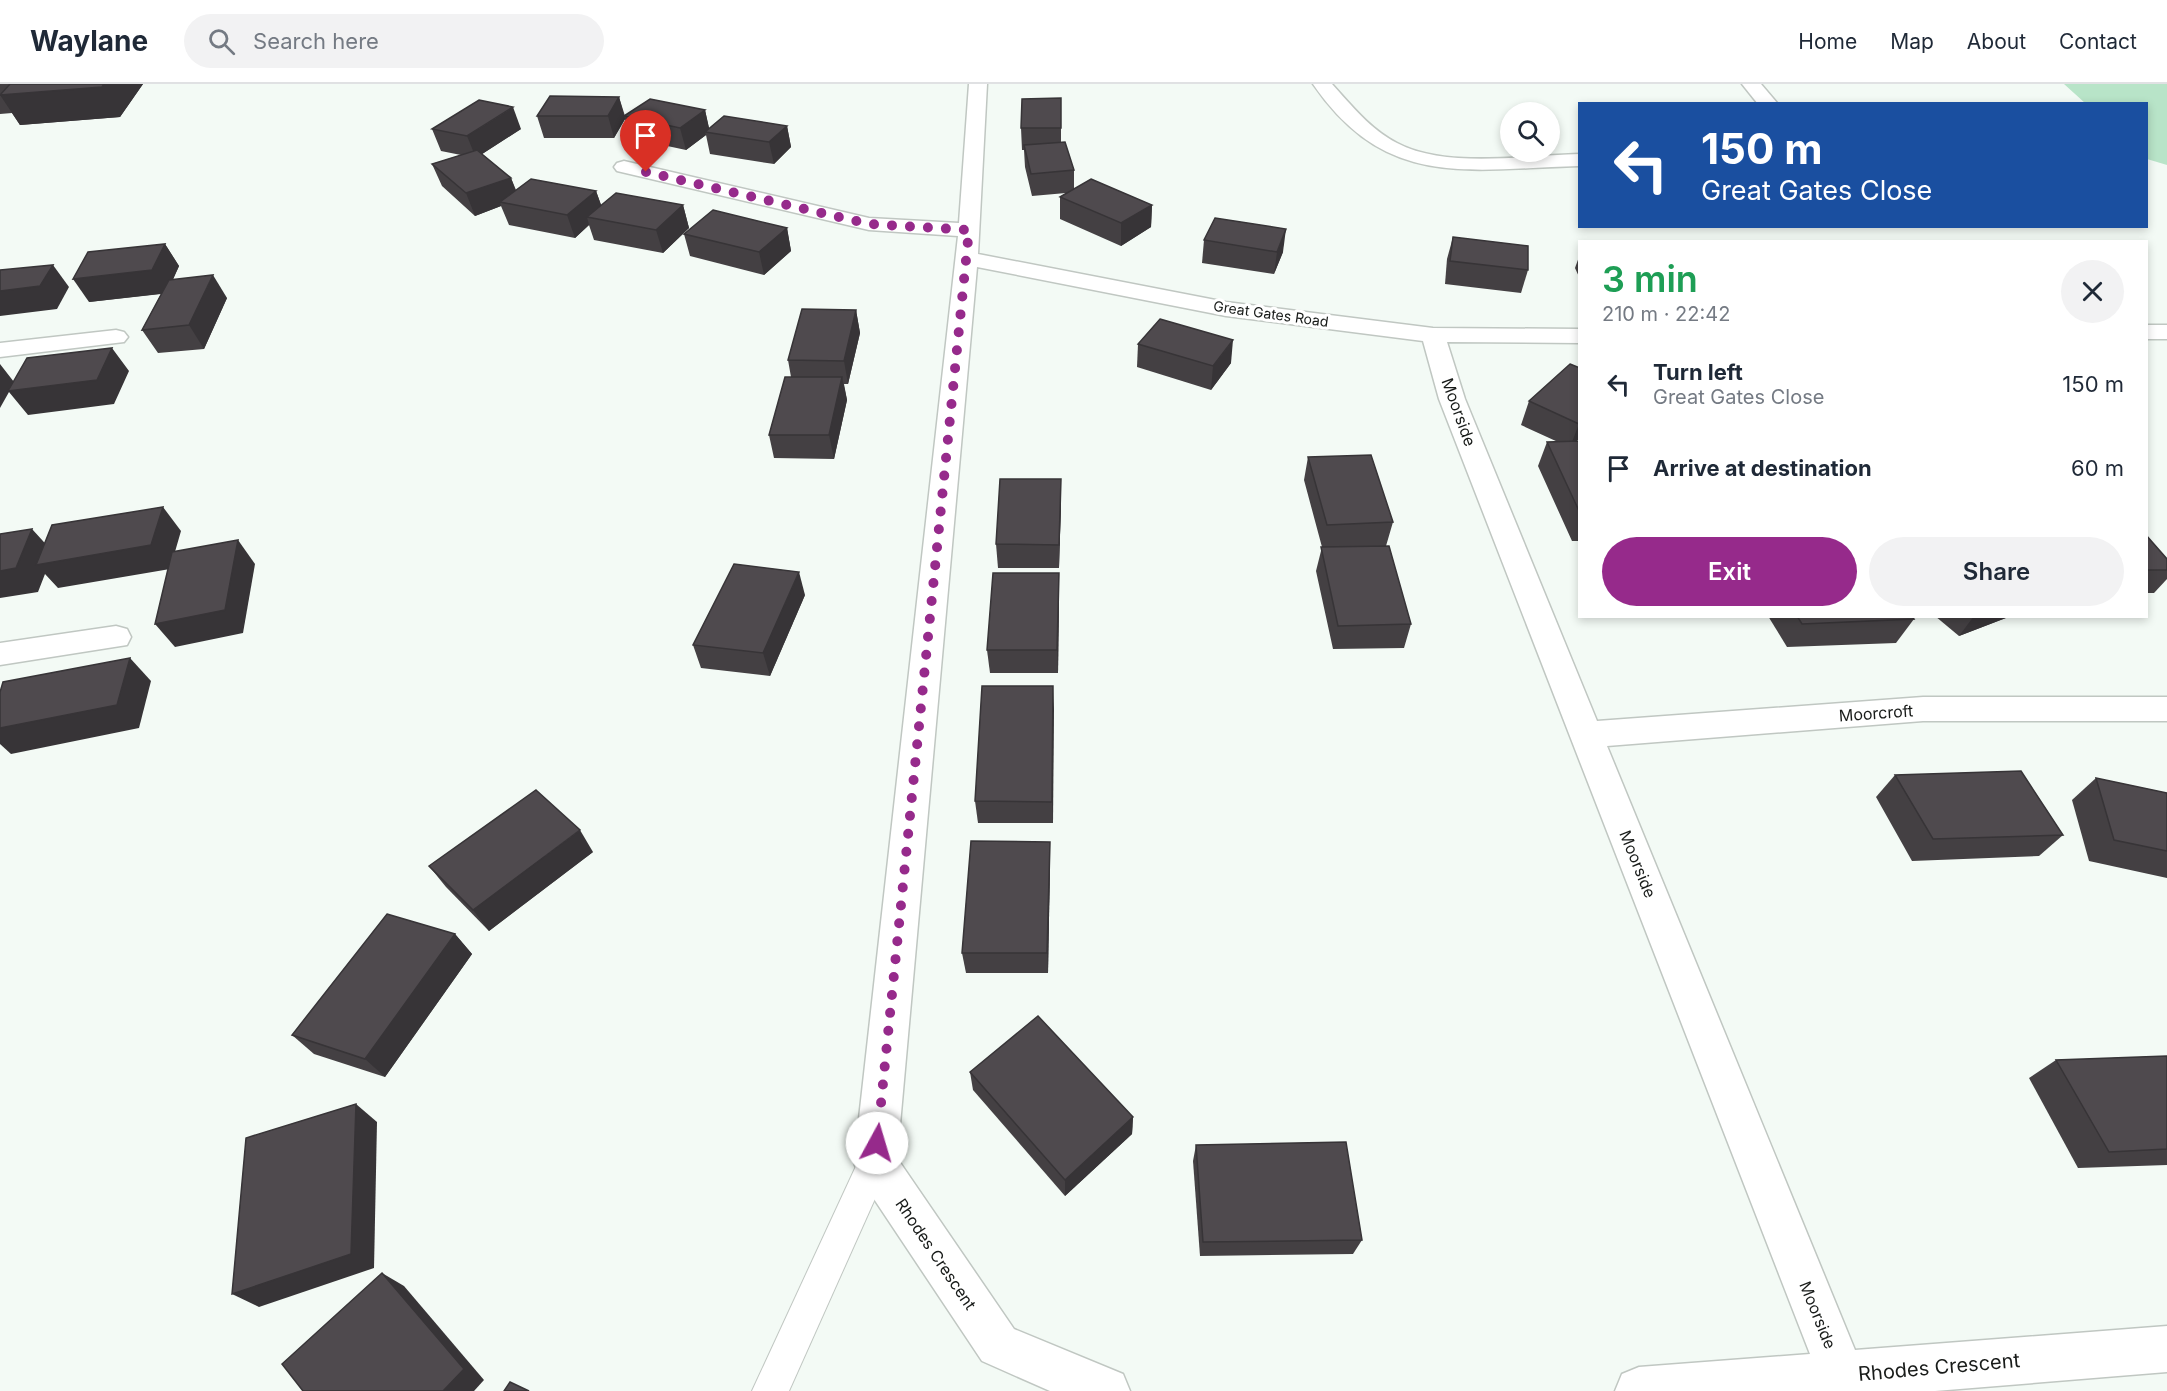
<!DOCTYPE html>
<html lang="en">
<head>
<meta charset="utf-8">
<style>
  :root { --surface:#fff; --page:#f2f2f3; --text:#1f2937; --muted:#747a83; --line:#e0e1e3; --accent:#962a8b }
  body { margin:0; font-family:Inter,sans-serif; background:var(--page); color:var(--text); height:100vh; display:flex; flex-direction:column; font-size:22px; white-space:nowrap }
  * { box-sizing:border-box; margin:0 }
  p { font-size:20px; color:var(--muted) }
  .icon { flex:none; width:33px; height:33px; fill:none; stroke:currentColor; stroke-width:2; stroke-linecap:round; stroke-linejoin:round }
  .map { position:relative; flex:1; overflow:hidden }
  .sheet { position:absolute; left:1578px; top:156px; width:570px; height:378px; display:flex; flex-direction:column; background:var(--surface); border-radius:0px; box-shadow:0 3px 9px #0003 }
  .sheet>* { flex:none }
  .banner { position:absolute; left:1578px; top:18px; width:570px; height:126px; border-radius:0px; box-shadow:0 3px 9px #0003; background:#1a4fa0; color:#fff; overflow:hidden }
  .controls { position:absolute; left:1500px; top:18px; display:grid; gap:12px }
  .controls a { display:grid; place-items:center; width:60px; height:60px; border-radius:50%; background:var(--surface); box-shadow:0 3px 9px #0003; font-size:30px }
  .pin { position:absolute; display:grid; place-items:center; width:51px; height:51px; color:#fff; margin:-62px -26px; border-radius:50% 50% 50% 0; rotate:-45deg; box-shadow:0 0 6px #0007 }
  .pin .icon { rotate:45deg }
  .me { position:absolute; width:66px; margin:-33px; rotate:6deg; stroke-linejoin:round; filter:drop-shadow(0 0 4px #0008) }
  .turn { display:flex; align-items:center; gap:21px; height:126px; padding:0 24px; font-size:27px }
  .turn .icon { width:78px; height:78px; stroke-width:2.5 }
  .turn b { display:block; font-size:42px; line-height:51px }
  .round { display:grid; place-items:center; flex:none; width:63px; height:63px; border-radius:32px; background:var(--page) }
  .head { display:flex; align-items:center; justify-content:space-between; height:102px; padding:0 24px }
  h1 { font-size:36px; font-weight:600; line-height:45px; color:#1e9e55 }
  .action { display:flex; gap:12px; margin-top:auto; padding:12px 24px }
  .action a { flex:1; height:69px; border-radius:36px; background:var(--accent); color:#fff; font-size:24px; font-weight:600; line-height:69px; text-align:center }
  .action a+a { background:var(--page); color:var(--text) }
  ul { padding:0; list-style:none }
  li { display:flex; align-items:center; gap:18px; height:84px; padding:0 24px }
  li div { flex:1 }
  li b { display:block; font-size:22px }
  li em { font-style:normal }
  header { display:flex; align-items:center; gap:36px; box-sizing:border-box; height:84px; padding:0 30px; background:var(--surface); border-bottom:2px solid var(--line) }
  header strong { font-size:28px }
  nav { display:flex; gap:33px; margin-inline-start:auto; font-size:21px }
  .search { width:420px; height:54px; background:var(--page); display:flex; align-items:center; gap:15px; box-sizing:border-box; padding:0 21px; border-radius:33px; color:var(--muted); font-size:22px }
  .map>svg:first-child { display:block }
</style>
</head>
<body>
<header>
<strong>Waylane</strong>
<div class="search"><svg class="icon" aria-label="search" viewBox="0 0 24 24"><circle cx="10" cy="10" r="6"/><path d="M15 15l6 6"/></svg>Search here</div>
<nav><a>Home</a><a>Map</a><a>About</a><a>Contact</a></nav>
</header>
<div class="map">
<svg width="2167" height="1307" viewBox="0 0 2167 1307">
  <rect width="100%" height="100%" fill="#f3faf5"/>
  <polygon fill="#b8e4c8" points="2064,0 2167,0 2167,81 2147,75 2146,20 2085,19"/>
  <g fill="none" stroke-linecap="round" stroke-linejoin="round">
    <defs>
      <polygon id="lane" points="875,1063 887,1067 891,1079 789,1307 752,1307 863,1067"/>
      <g id="street">
        <polygon points="969,0 987,0 978,170 1226,218 1433,244 1580,245 1580,259 1447,258 1465,315 1597,637 1923,613 2167,613 2167,637 1923,637 1607,662 1855,1266 2167,1242 2167,1288 1935,1307 1615,1307 1622,1290 1639,1283 1810,1270 1439,315 1423,257 1226,232 977,183 897,1074 1014,1245 1123,1290 1130,1307 1050,1307 982,1277 860,1094 854,1079 958,152 869,146 617,87 614,83 617,79 624,77 869,134 959,139"/>
        <path d="M 1313,0 L 1332,0 C 1351,21 1371,46 1397,59 C 1446,85 1525,71 1580,70 L 1580,82 C 1467,85 1386,106 1313,0 Z"/>
        <polygon points="1742,0 1761,0 1778,20 1758,20"/>
        <rect x="2146" y="241" width="21" height="14"/>
        <polygon points="116,246 124,248 128,253 124,258 0,273 0,259"/>
        <polygon points="116,542 127,545 131,553 127,561 0,581 0,559"/>
      </g>
    </defs>
    <use href="#lane" stroke="#c0c7c2" stroke-width="2"/>
    <use href="#street" stroke="#c0c7c2" stroke-width="3"/>
    <use href="#lane" fill="#fff" fill-rule="evenodd"/>
    <use href="#street" fill="#fff" fill-rule="evenodd"/>
  </g>
  <g fill="#444043">
    <polygon points="0,0 143,0 120,33 20,41 12,29 0,30"/>
    <polygon points="619,13 625,32 705,26 709,45 787,42 791,63 774,80 710,70 706,51 686,66 630,54 625,35 614,54 544,54 537,32"/>
    <polygon points="1061,14 1061,58 1074,86 1074,105 1152,121 1151,143 1121,162 1060,135 1060,113 1066,109 1032,112 1025,83 1024,66 1022,66 1021,44"/>
    <polygon points="432,45 521,45 482,70 511,94 516,106 596,107 601,121 683,121 689,144 663,169 594,156 589,141 575,154 509,141 501,122 475,132 442,102 432,80 461,71 441,67"/>
    <polygon points="787,144 791,167 764,191 690,172 684,150"/>
    <polygon points="1453,153 1528,186 1521,209 1445,200 1447,175"/>
    <polygon points="1204,156 1283,168 1274,190 1202,179"/>
    <polygon points="165,160 179,182 173,195 227,214 204,265 158,269 142,246 161,210 89,218"/>
    <polygon points="1580,170 1580,195 1575,184"/>
    <polygon points="856,226 860,249 848,300 844,300 847,316 834,375 774,374 769,351 791,293 788,276"/>
    <polygon points="1138,260 1231,279 1211,306 1137,283"/>
    <polygon points="1580,284 1580,354 1576,357 1580,357 1580,457 1572,457 1538,382 1547,358 1558,358 1521,341 1529,317"/>
    <polygon points="1308,373 1393,438 1386,462 1411,540 1404,564 1333,565 1316,487 1322,463 1304,396"/>
    <polygon points="1061,418 1059,484 998,484 996,460"/>
    <polygon points="2146,451 2167,475 2167,495 2154,509 2146,509"/>
    <polygon points="1059,489 1059,512 1058,589 990,589 987,566"/>
    <polygon points="805,511 770,592 701,584 693,561"/>
    <polygon points="1768,532 1912,532 1914,535 1896,559 1787,563"/>
    <polygon points="1935,532 2011,532 1959,552"/>
    <polygon points="1053,602 1053,739 978,739 975,717"/>
    <polygon points="1895,691 2063,751 2039,772 1912,777 1876,713"/>
    <polygon points="2096,694 2167,709 2167,794 2089,777 2072,716"/>
    <polygon points="593,768 489,847 446,803 429,782"/>
    <polygon points="1050,779 1048,889 966,889 962,869"/>
    <polygon points="455,850 472,870 385,993 314,970 292,951"/>
    <polygon points="2167,972 2167,1081 2078,1084 2029,994 2056,976"/>
    <polygon points="970,988 1133,1033 1132,1050 1065,1112 973,1006"/>
    <polygon points="1196,1061 1362,1156 1353,1170 1200,1172 1193,1077"/>
  </g>
  <g fill="#373437">
    <polygon points="104,0 143,0 120,33 20,41 0,11"/>
    <polygon points="619,13 625,35 614,54 608,32"/>
    <polygon points="513,23 521,45 476,74 467,52"/>
    <polygon points="705,26 710,48 705,48 706,51 686,66 680,44"/>
    <polygon points="787,42 791,63 774,80 769,58"/>
    <polygon points="511,94 519,116 500,118 501,122 475,132 466,109"/>
    <polygon points="596,107 604,129 587,133 589,141 575,154 567,131"/>
    <polygon points="683,121 689,144 663,169 656,146"/>
    <polygon points="1152,121 1151,143 1121,162 1121,139"/>
    <polygon points="787,144 791,167 764,191 759,168"/>
    <polygon points="1286,145 1283,168 1274,190 1277,168"/>
    <polygon points="165,160 179,182 167,209 89,218 73,195"/>
    <polygon points="53,181 69,203 57,225 0,232 0,207"/>
    <polygon points="213,191 227,214 204,265 189,241"/>
    <polygon points="856,226 860,249 848,300 844,277"/>
    <polygon points="1233,256 1231,279 1211,306 1213,282"/>
    <polygon points="112,264 129,287 114,320 28,331 9,308 0,324 0,280 14,298"/>
    <polygon points="842,293 847,316 834,375 829,351"/>
    <polygon points="1580,339 1580,354 1570,363 1579,340"/>
    <polygon points="1061,395 1061,418 1059,484 1059,461"/>
    <polygon points="163,423 181,447 170,485 58,504 45,490 38,508 0,514 0,487 32,445 53,468"/>
    <polygon points="238,456 255,480 243,549 175,563 155,540"/>
    <polygon points="799,488 805,511 770,592 763,569"/>
    <polygon points="1059,489 1059,512 1058,589 1057,566"/>
    <polygon points="1974,532 2011,532 1959,552"/>
    <polygon points="130,574 151,597 139,644 11,670 0,660 0,644"/>
    <polygon points="1053,602 1054,625 1053,739 1052,718"/>
    <polygon points="580,746 593,768 489,847 473,826"/>
    <polygon points="1050,758 1050,779 1048,889 1047,869"/>
    <polygon points="455,850 472,870 385,993 365,975"/>
    <polygon points="356,1020 377,1038 374,1184 259,1223 232,1210"/>
    <polygon points="1133,1033 1132,1050 1065,1112 1065,1096"/>
    <polygon points="382,1189 404,1202 484,1296 474,1307 443,1307"/>
  </g>
  <g fill="#4f4a4e" stroke="#373437" stroke-width="1.5">
    <polygon points="10,0 104,0 102,3 0,11"/>
    <polygon points="550,12 619,13 608,32 537,32"/>
    <polygon points="1061,14 1061,44 1021,44 1022,15"/>
    <polygon points="650,15 705,26 680,44 624,32"/>
    <polygon points="479,16 513,23 467,52 432,45"/>
    <polygon points="724,32 787,42 769,58 705,48"/>
    <polygon points="1065,58 1074,86 1031,90 1024,61"/>
    <polygon points="477,66 511,94 466,109 432,80"/>
    <polygon points="531,95 596,107 567,131 500,118"/>
    <polygon points="1091,95 1152,121 1121,139 1060,113"/>
    <polygon points="616,109 683,121 656,146 587,133"/>
    <polygon points="713,126 787,144 759,168 684,150"/>
    <polygon points="1215,134 1286,145 1277,168 1204,156"/>
    <polygon points="1453,153 1528,162 1528,186 1450,177"/>
    <polygon points="165,160 152,186 73,195 88,168"/>
    <polygon points="53,181 40,202 0,207 0,186"/>
    <polygon points="213,191 189,241 142,246 169,196"/>
    <polygon points="802,225 856,226 844,277 788,276"/>
    <polygon points="1160,235 1233,256 1213,282 1138,260"/>
    <polygon points="112,264 97,296 8,307 27,274"/>
    <polygon points="1570,280 1580,284 1579,340 1529,317"/>
    <polygon points="785,293 842,293 829,351 769,351"/>
    <polygon points="1580,357 1580,429 1547,358"/>
    <polygon points="1371,371 1393,438 1327,441 1308,373"/>
    <polygon points="1000,395 1061,395 1059,461 996,460"/>
    <polygon points="163,423 151,461 36,481 52,441"/>
    <polygon points="32,445 16,484 0,487 0,450"/>
    <polygon points="2146,451 2167,475 2167,486 2146,486"/>
    <polygon points="238,456 225,526 155,540 172,468"/>
    <polygon points="1389,462 1411,540 1338,542 1321,463"/>
    <polygon points="734,480 799,488 763,569 693,561"/>
    <polygon points="993,489 1059,489 1057,566 987,566"/>
    <polygon points="1797,532 1912,532 1914,535 1802,540"/>
    <polygon points="130,574 117,621 0,644 0,608 3,598"/>
    <polygon points="982,602 1053,602 1052,718 975,717"/>
    <polygon points="2021,687 2063,751 1933,755 1895,691"/>
    <polygon points="2096,694 2167,709 2167,767 2114,756"/>
    <polygon points="536,706 580,746 473,826 429,782"/>
    <polygon points="971,757 1050,758 1047,869 962,869"/>
    <polygon points="387,830 455,850 365,975 292,951"/>
    <polygon points="1038,932 1133,1033 1065,1096 970,988"/>
    <polygon points="2167,972 2167,1065 2109,1068 2056,976"/>
    <polygon points="356,1020 351,1170 232,1210 246,1054"/>
    <polygon points="1346,1058 1362,1156 1203,1158 1196,1061"/>
    <polygon points="382,1189 464,1285 443,1307 303,1307 282,1280"/>
    <polygon points="510,1298 529,1307 504,1307"/>
  </g>
  <g fill="none" stroke-linecap="round" stroke-linejoin="round">
    <polyline stroke="#962a8b" stroke-width="10" stroke-dasharray="0 18" points="646,88 869,140 969,146 877,1059"/>
  </g>
  <g text-anchor="middle" stroke-width="6" stroke-linejoin="round" paint-order="stroke">
    <g font-size="14" fill="#181b19" stroke="#fff">
      <text transform="translate(1271 230) rotate(8)" y="5">Great Gates Road</text>
    </g>
    <g font-size="16" fill="#181b19" stroke="#fff">
      <text transform="translate(1459 328) rotate(70)" y="6">Moorside</text>
      <text transform="translate(1876 629) rotate(-4)" y="6">Moorcroft</text>
      <text transform="translate(1638 780) rotate(68)" y="6">Moorside</text>
      <text transform="translate(936 1170) rotate(56)" y="6">Rhodes Crescent</text>
      <text transform="translate(1818 1231) rotate(68)" y="6">Moorside</text>
    </g>
    <g font-size="20" fill="#181b19" stroke="#fff">
      <text transform="translate(1939 1283) rotate(-5)" y="7">Rhodes Crescent</text>
    </g>
  </g>
</svg>
<div class="controls">
<a><svg class="icon" aria-label="search" viewBox="0 0 24 24"><circle cx="10" cy="10" r="6"/><path d="M15 15l6 6"/></svg></a>
</div>
<div class="pin" style="left:646px;top:88px;background:#d93025"><svg class="icon" aria-label="arrive" viewBox="0 0 24 24"><path d="M6 21V4h12l-3 4 3 4H6"/></svg></div>
<svg class="me" style="left:877px;top:1059px" viewBox="-20 -20 40 40"><circle r="19" fill="#fff"/><path d="M0-13L10 11 0 6-10 11z" fill="#962a8b"/></svg>
<div class="banner">
<div class="turn"><svg class="icon" aria-label="left" viewBox="0 0 24 24"><path d="M17 20v-9H6M10 6l-5 5 5 5"/></svg><div><b>150 m</b>Great Gates Close</div></div>
</div>
<section class="sheet">
<div class="head"><div><h1>3 min</h1><p>210 m · 22:42</p></div><a class="round"><svg class="icon" aria-label="close" viewBox="0 0 24 24"><path d="M6 6l12 12M18 6L6 18"/></svg></a></div>
<ul>
<li><svg class="icon" aria-label="left" viewBox="0 0 24 24"><path d="M17 20v-9H6M10 6l-5 5 5 5"/></svg><div><b>Turn left</b><p>Great Gates Close</p></div><em>150 m</em></li>
<li><svg class="icon" aria-label="arrive" viewBox="0 0 24 24"><path d="M6 21V4h12l-3 4 3 4H6"/></svg><div><b>Arrive at destination</b></div><em>60 m</em></li>
</ul>
<div class="action"><a>Exit</a><a>Share</a></div>
</section>
</div>
</body>
</html>
